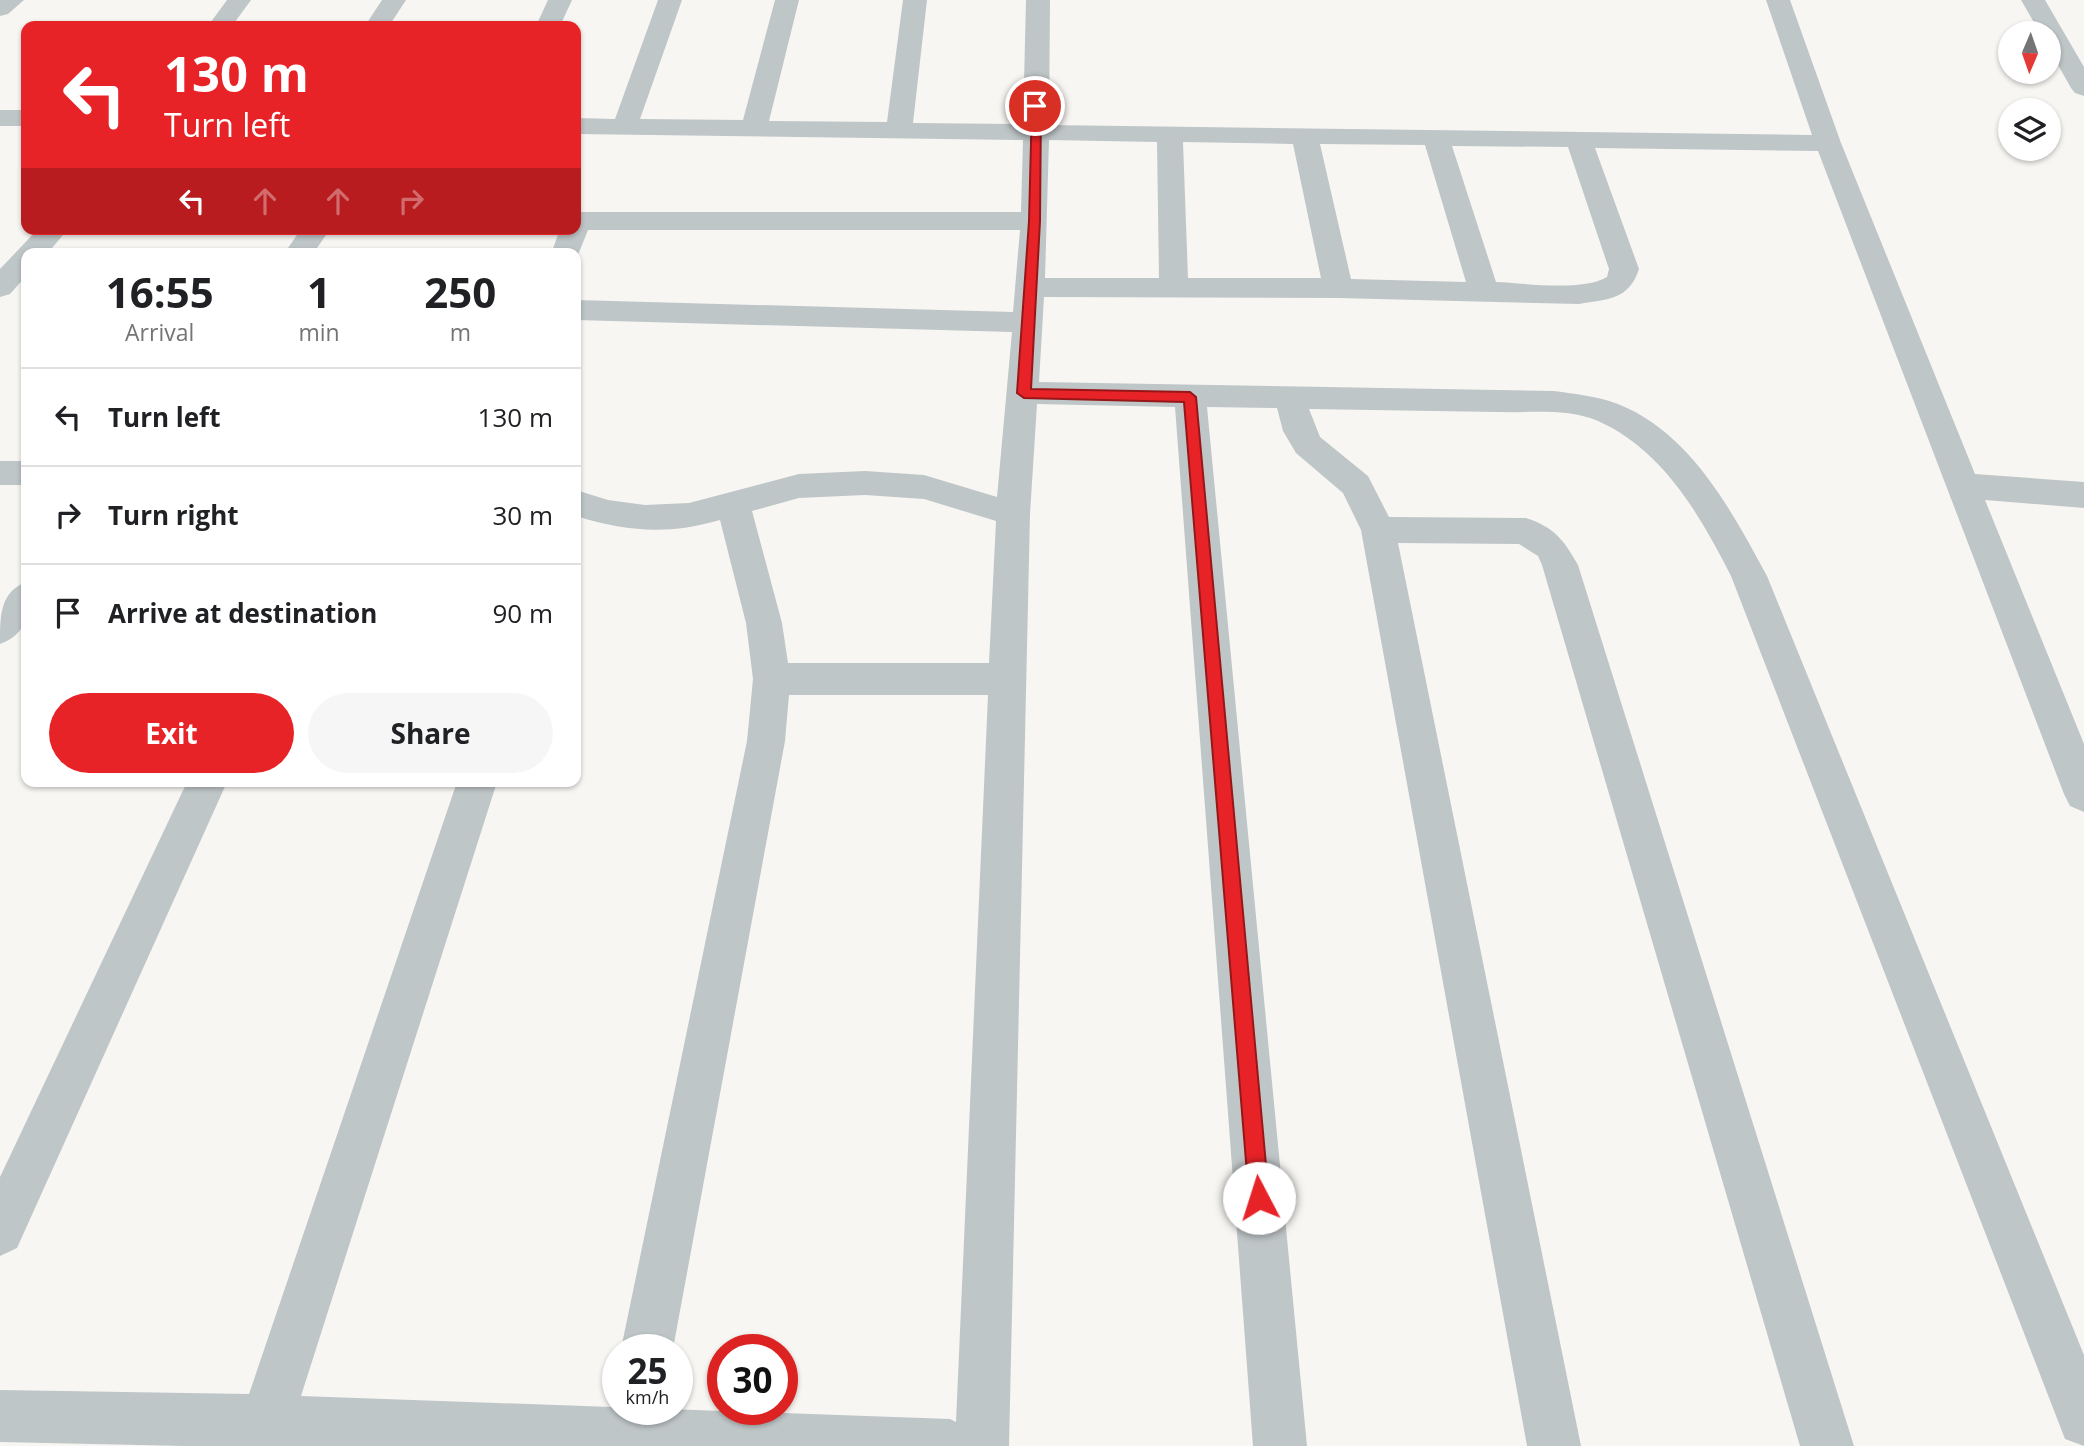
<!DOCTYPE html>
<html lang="en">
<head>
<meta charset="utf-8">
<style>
  :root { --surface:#fff; --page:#f6f6f6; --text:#202124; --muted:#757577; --line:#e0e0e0; --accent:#e82327 }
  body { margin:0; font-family:"Open Sans",sans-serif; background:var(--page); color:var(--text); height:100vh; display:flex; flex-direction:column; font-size:26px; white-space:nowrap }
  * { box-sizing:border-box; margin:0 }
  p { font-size:23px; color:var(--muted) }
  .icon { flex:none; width:38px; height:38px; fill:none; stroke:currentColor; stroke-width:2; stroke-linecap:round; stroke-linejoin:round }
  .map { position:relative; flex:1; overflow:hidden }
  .drawer { position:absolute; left:21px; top:248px; width:560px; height:539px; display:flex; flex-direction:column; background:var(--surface); border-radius:14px; box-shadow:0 2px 5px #0004 }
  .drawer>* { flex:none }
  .banner { position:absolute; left:21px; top:21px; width:560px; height:214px; border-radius:14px; box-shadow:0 2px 5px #0004; background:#e82327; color:#fff; overflow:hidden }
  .needle { width:46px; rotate:182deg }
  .fabs { position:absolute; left:1998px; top:21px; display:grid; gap:14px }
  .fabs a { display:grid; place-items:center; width:63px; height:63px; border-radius:50%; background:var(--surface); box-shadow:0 2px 5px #0004; font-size:35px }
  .speed { position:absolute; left:602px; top:1334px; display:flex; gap:14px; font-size:35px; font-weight:700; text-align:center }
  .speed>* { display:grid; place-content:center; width:91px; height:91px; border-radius:50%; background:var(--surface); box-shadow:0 2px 5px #0004; line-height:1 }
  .speed small { font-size:18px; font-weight:400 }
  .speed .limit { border:10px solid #d22; background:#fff; color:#111 }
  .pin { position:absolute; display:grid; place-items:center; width:60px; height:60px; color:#fff; margin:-30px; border:4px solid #fff; border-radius:50%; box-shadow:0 2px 7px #0007 }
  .me { position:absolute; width:77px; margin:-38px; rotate:355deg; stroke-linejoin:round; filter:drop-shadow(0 0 5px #0008) }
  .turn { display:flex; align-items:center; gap:24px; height:147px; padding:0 28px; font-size:32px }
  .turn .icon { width:91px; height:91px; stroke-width:2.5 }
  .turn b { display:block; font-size:49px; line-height:60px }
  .lanes { display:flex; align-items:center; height:66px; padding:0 28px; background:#0003; justify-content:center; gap:35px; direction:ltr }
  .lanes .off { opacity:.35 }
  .eta { display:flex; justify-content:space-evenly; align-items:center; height:119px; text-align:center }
  .eta b { font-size:42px; font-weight:700; line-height:49px }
  .action { display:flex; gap:14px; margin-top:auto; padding:14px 28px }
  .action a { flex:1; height:80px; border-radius:42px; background:var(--accent); color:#fff; font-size:28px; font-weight:700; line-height:80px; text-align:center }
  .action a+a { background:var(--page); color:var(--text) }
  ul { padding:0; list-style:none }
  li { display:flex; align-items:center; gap:21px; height:98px; padding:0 28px; border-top:2px solid var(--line) }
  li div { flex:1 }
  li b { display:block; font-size:26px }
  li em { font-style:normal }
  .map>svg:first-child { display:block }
</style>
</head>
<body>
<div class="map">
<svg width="2084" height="1446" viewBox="0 0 2084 1446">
  <rect width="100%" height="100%" fill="#f7f6f3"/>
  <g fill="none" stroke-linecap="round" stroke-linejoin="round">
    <g fill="#bfc6c8" fill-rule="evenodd">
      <polygon points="0,0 24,0 8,14 0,16"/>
      <polygon points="227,0 251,0 232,26 208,26"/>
      <polygon points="382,0 406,0 389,26 365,26"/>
      <polygon points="548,0 572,0 560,26 536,26"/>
      <path d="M 658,0 L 682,0 L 640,119 L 743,120 L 775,0 L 799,0 L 769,121 L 887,122 L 903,0 L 927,0 L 913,123 L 1023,124 L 1026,0 L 1050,0 L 1049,125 L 1812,135 L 1766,0 L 1790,0 L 1841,143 L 1975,474 L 2084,482 L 2084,508 L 1985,500 L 2084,744 L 2084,812 L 2070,806 L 2064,794 L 1818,151 L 1595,148 L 1639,269 C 1629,300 1608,299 1579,304 L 1338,298 L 1044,297 L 1039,382 L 1554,391 C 1575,394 1597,396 1618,404 C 1691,433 1731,510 1767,576 L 2084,1355 L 2084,1446 L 2065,1439 L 1731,576 C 1700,515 1663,450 1598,421 C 1568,408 1528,413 1497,412 C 1434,411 1371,410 1309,409 L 1320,437 L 1368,476 L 1389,517 L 1526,518 C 1554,527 1564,540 1578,565 L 1854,1446 L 1800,1446 L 1542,565 L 1538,556 L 1519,544 L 1398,543 L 1581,1446 L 1527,1446 L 1361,530 L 1343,493 L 1296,453 L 1283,431 L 1277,408 L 1207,407 L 1307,1446 L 1253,1446 L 1175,407 L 1037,404 L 1030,514 L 1009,1446 L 185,1446 L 0,1442 L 0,1390 L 249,1394 L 457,782 L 497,782 L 301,1396 L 950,1419 L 956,1422 L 988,695 L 789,695 L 785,741 L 673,1349 L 621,1349 L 747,741 L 753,679 L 746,623 L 720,520 C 668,535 628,532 576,516 L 576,490 L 608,500 L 645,505 L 689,503 L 799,474 L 865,471 L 924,475 L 997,497 L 1012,332 L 576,320 L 576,300 L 1013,312 L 1020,230 L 588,230 L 576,260 L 576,254 L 551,254 L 560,229 L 576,229 L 576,212 L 1021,212 L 1023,140 L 576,134 L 576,118 L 615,119 ZM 1049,140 L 1157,142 L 1159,278 L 1045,278 ZM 1183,142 L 1293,144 L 1321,278 L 1188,278 ZM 1320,144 L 1425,145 L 1466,282 L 1351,279 ZM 1452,146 L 1568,147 L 1609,269 L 1607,277 C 1581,292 1526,283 1496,282 ZM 865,495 L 924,499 L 996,521 L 989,663 L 788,663 L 782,623 L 752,511 L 799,498 Z"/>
      <polygon points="2021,0 2045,0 2084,67 2084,96 2075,93 2071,88 2049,49 2049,33 2040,33"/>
      <rect x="0" y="110" width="26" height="16"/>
      <polygon points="38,229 68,229 47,254 26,254 26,276 10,294 0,297 0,269"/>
      <polygon points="301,229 330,229 313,254 284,254"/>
      <rect x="0" y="461" width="26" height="24"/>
      <path d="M 26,582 C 27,610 31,633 0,644 C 0,616 0,592 26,582 Z"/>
      <polygon points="187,782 227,782 17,1248 0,1256 0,1177"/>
    </g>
  </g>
  <polygon fill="#e82327" stroke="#971719" stroke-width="2" points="1032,103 1041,106 1040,221 1031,389 1190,392 1196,397 1269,1198 1266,1205 1259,1208 1252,1205 1249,1198 1184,402 1024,398 1017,393 1029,221"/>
</svg>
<div class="fabs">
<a><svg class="needle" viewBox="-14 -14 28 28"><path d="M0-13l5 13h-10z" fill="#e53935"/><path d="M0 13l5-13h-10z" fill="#757577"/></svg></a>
<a><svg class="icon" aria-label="layers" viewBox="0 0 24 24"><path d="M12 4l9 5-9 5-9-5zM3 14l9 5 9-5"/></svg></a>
</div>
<div class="speed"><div>25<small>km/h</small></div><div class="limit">30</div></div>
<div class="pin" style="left:1035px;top:106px;background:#d93025"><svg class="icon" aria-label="arrive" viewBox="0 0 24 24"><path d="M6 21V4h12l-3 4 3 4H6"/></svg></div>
<svg class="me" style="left:1259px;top:1198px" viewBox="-20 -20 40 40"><circle r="19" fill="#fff"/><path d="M0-13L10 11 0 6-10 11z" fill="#e82327"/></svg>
<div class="banner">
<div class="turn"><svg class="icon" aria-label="left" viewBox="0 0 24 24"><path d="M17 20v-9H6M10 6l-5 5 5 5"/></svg><div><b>130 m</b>Turn left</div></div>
<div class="lanes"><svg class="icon" aria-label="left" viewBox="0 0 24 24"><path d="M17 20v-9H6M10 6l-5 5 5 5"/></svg><svg class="icon off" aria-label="ahead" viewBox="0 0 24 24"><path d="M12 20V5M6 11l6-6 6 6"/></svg><svg class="icon off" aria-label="ahead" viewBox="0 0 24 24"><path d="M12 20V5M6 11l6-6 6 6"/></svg><svg class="icon off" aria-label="right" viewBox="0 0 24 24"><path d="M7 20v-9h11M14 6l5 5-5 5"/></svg></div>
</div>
<section class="drawer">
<div class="eta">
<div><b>16:55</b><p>Arrival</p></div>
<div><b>1</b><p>min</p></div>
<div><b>250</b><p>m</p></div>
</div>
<ul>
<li><svg class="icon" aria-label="left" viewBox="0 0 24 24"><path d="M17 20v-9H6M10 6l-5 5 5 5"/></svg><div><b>Turn left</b></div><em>130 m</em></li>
<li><svg class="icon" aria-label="right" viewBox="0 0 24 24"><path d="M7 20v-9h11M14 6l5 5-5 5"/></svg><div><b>Turn right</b></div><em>30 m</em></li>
<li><svg class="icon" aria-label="arrive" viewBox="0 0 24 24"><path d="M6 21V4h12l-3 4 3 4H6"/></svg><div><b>Arrive at destination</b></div><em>90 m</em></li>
</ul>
<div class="action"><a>Exit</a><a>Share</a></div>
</section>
</div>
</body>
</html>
